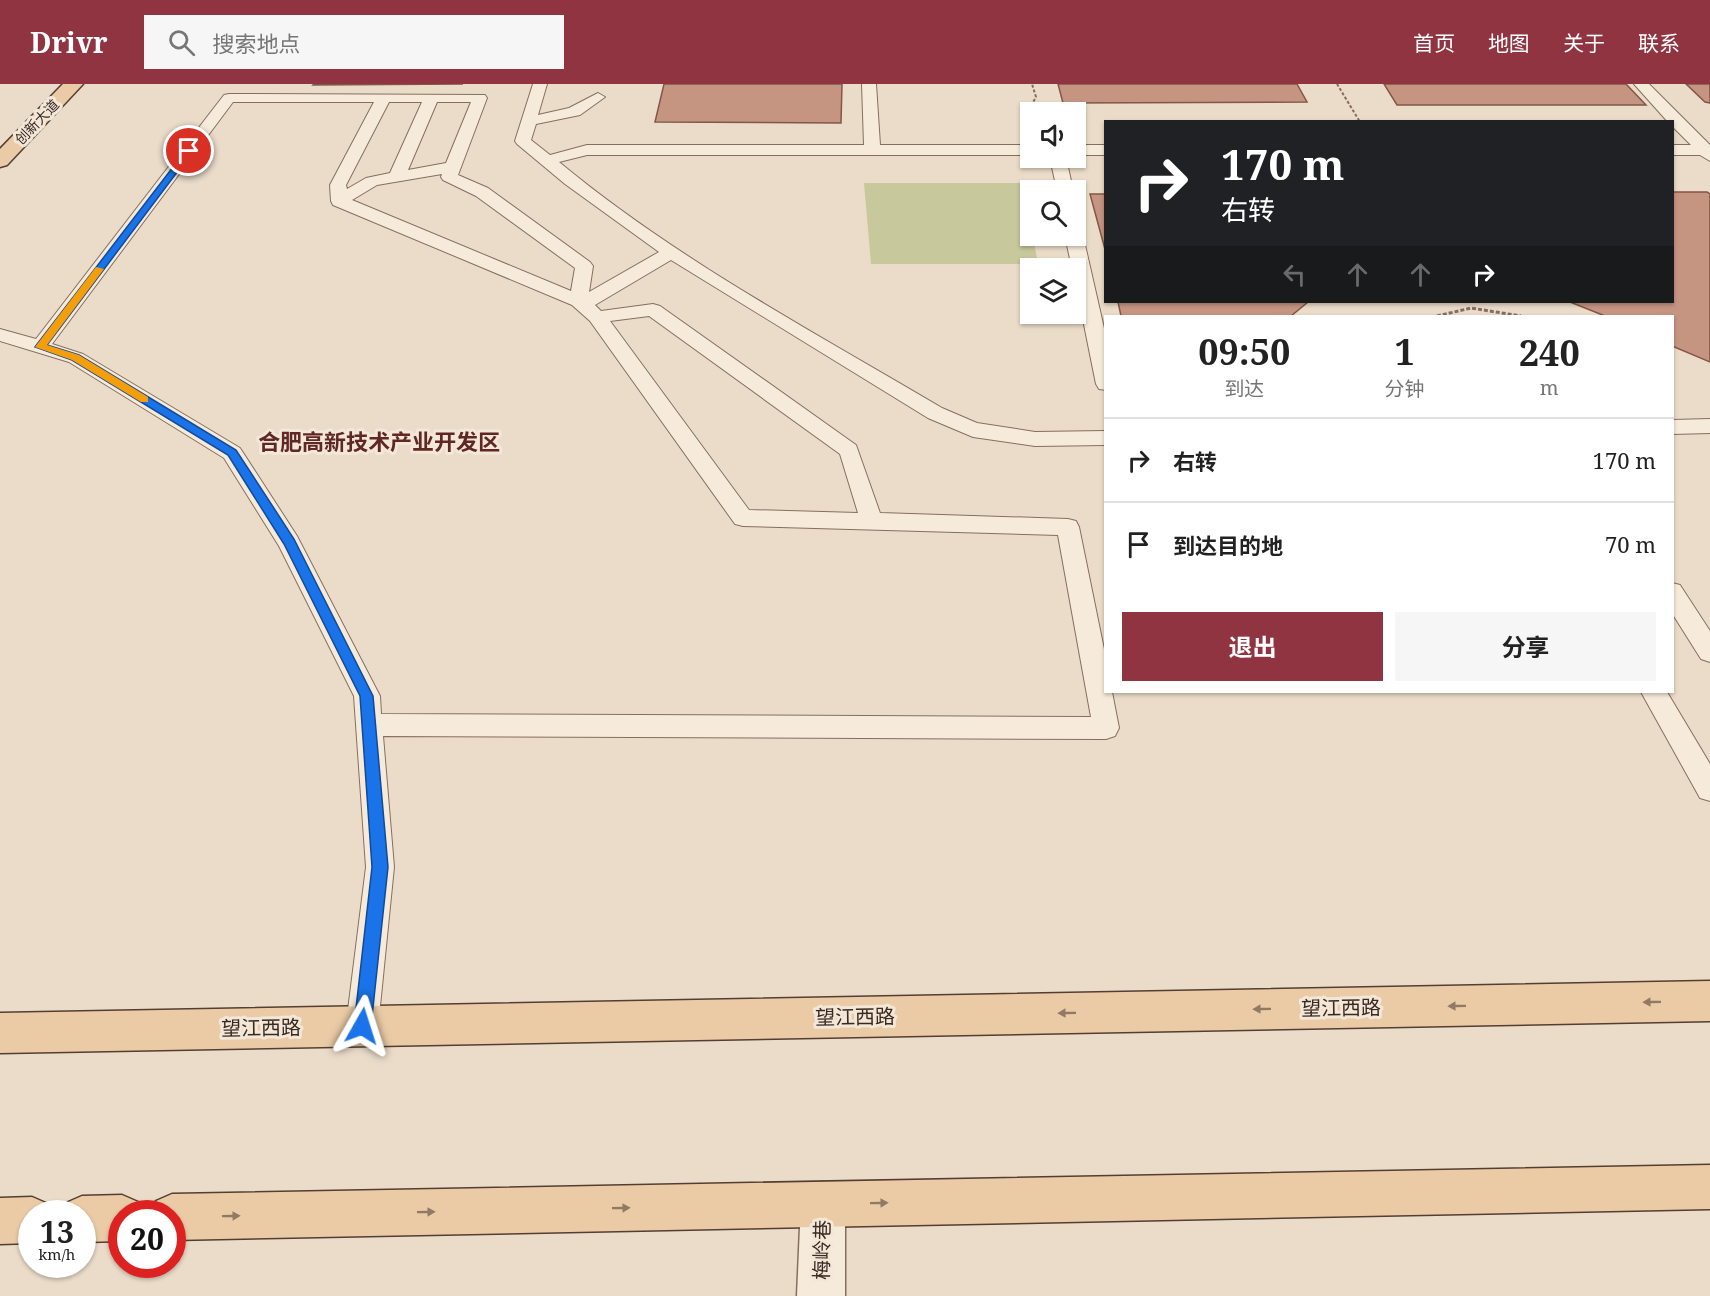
<!DOCTYPE html>
<html lang="zh">
<head>
<meta charset="utf-8">
<style>
  :root { --surface:#fff; --page:#f6f6f6; --text:#222; --muted:#767676; --line:#e0e0e0; --accent:#903441 }
  body { margin:0; font-family:"Noto Serif","Noto Sans SC",serif; background:var(--page); color:var(--text); height:100vh; display:flex; flex-direction:column; font-size:22px; white-space:nowrap }
  * { box-sizing:border-box; margin:0 }
  p { font-size:20px; color:var(--muted) }
  .icon { flex:none; width:33px; height:33px; fill:none; stroke:currentColor; stroke-width:2; stroke-linecap:round; stroke-linejoin:round }
  .map { position:relative; flex:1; overflow:hidden }
  .sheet { position:absolute; left:1104px; top:231px; width:570px; height:378px; display:flex; flex-direction:column; background:var(--surface); border-radius:0px; box-shadow:0 2px 4px #0004 }
  .sheet>* { flex:none }
  .hud { position:absolute; left:1104px; top:36px; width:570px; height:183px; border-radius:0px; box-shadow:0 2px 4px #0004; background:#202124; color:#fff; overflow:hidden }
  .buttons { position:absolute; left:1020px; top:18px; display:grid; gap:12px }
  .buttons a { display:grid; place-items:center; width:66px; height:66px; border-radius:0px; background:var(--surface); box-shadow:0 2px 4px #0004; font-size:30px }
  .speed { position:absolute; left:18px; top:1116px; display:flex; gap:12px; font-size:30px; font-weight:700; text-align:center }
  .speed>* { display:grid; place-content:center; width:78px; height:78px; border-radius:50%; background:var(--surface); box-shadow:0 2px 4px #0004; line-height:1 }
  .speed small { font-size:15px; font-weight:400 }
  .speed .limit { border:9px solid #d22; background:#fff; color:#111 }
  .pin { position:absolute; display:grid; place-items:center; width:51px; height:51px; color:#fff; margin:-26px; border:3px solid #fff; border-radius:50%; box-shadow:0 2px 6px #0007 }
  .me { position:absolute; width:66px; margin:-33px; rotate:6deg; stroke-linejoin:round; filter:drop-shadow(0 0 4px #0008) }
  .turn { display:flex; align-items:center; gap:21px; height:126px; padding:0 18px; font-size:27px }
  .turn .icon { width:78px; height:78px; stroke-width:2.5 }
  .turn b { display:block; font-size:42px; line-height:51px }
  .lanes { display:flex; align-items:center; height:57px; padding:0 18px; background:#0003; justify-content:center; gap:30px; direction:ltr }
  .lanes .off { opacity:.35 }
  .eta { display:flex; justify-content:space-evenly; align-items:center; height:102px; text-align:center }
  .eta b { font-size:36px; font-weight:700; line-height:42px }
  .action { display:flex; gap:12px; margin-top:auto; padding:12px 18px }
  .action a { flex:1; height:69px; border-radius:0px; background:var(--accent); color:#fff; font-size:24px; font-weight:700; line-height:69px; text-align:center }
  .action a+a { background:var(--page); color:var(--text) }
  ul { padding:0; list-style:none }
  li { display:flex; align-items:center; gap:18px; height:84px; padding:0 18px; border-top:2px solid var(--line) }
  li div { flex:1 }
  li b { display:block; font-size:22px }
  li em { font-style:normal }
  header { display:flex; align-items:center; gap:36px; box-sizing:border-box; height:84px; padding:0 30px; background:var(--accent); color:#fff }
  header strong { font-size:28px }
  nav { display:flex; gap:33px; margin-inline-start:auto; font-size:21px }
  .search { width:420px; height:54px; background:var(--page); display:flex; align-items:center; gap:15px; box-sizing:border-box; padding:0 21px; border-radius:0px; color:var(--muted); font-size:22px }
  .map>svg:first-child { display:block }
</style>
</head>
<body>
<header>
<strong>Drivr</strong>
<div class="search"><svg class="icon" aria-label="search" viewBox="0 0 24 24"><circle cx="10" cy="10" r="6"/><path d="M15 15l6 6"/></svg>搜索地点</div>
<nav><a>首页</a><a>地图</a><a>关于</a><a>联系</a></nav>
</header>
<div class="map">
<svg width="1710" height="1212" viewBox="0 0 1710 1212">
  <rect width="100%" height="100%" fill="#ebdcc9"/>
  <polygon fill="#c8c89d" points="864,99 1024,99 1030,136 1030,152 1033,152 1038,180 871,180"/>
  <g fill="#c69582" stroke="#835647" stroke-width="1.5">
    <polygon points="314,0 463,0 313,1"/>
    <polygon points="664,0 842,0 841,39 655,38"/>
    <polygon points="1058,0 1297,0 1307,18 1063,19"/>
    <polygon points="1384,0 1626,0 1646,21 1397,21"/>
    <polygon points="1686,0 1710,0 1710,19 1705,18"/>
    <polygon points="1672,108 1707,108 1710,110 1710,278 1672,262 1672,232 1605,232 1570,218 1672,218"/>
    <polygon points="1090,110 1106,110 1106,169"/>
    <polygon points="1118,218 1308,218 1291,232 1121,232"/>
  </g>
  <g fill="none" stroke-linecap="round" stroke-linejoin="round">
    <defs>
      <g id="lane">
        <path d="M 533,0 L 547,0 L 538,31 L 569,24 L 598,9 L 605,13 L 580,31 L 536,40 L 531,56 L 550,71 L 587,61 L 864,61 L 862,0 L 876,0 L 880,61 L 1030,61 L 1030,71 L 587,71 L 559,78 C 676,175 812,247 942,324 L 977,339 L 1035,348 L 1106,347 L 1106,361 L 1035,362 L 973,353 L 928,334 L 671,176 L 595,221 L 601,227 L 653,220 L 660,222 L 856,361 L 880,429 L 1068,435 L 1076,437 L 1079,443 L 1106,575 L 1106,608 L 1112,608 L 1119,644 L 1115,652 L 1106,655 L 383,652 L 394,783 L 378,942 L 373,953 L 362,958 L 351,953 L 346,942 L 366,783 L 354,612 L 279,462 L 224,374 L 69,278 L 0,257 L 0,245 L 36,255 L 224,11 L 229,10 L 485,11 L 487,14 L 458,91 L 488,104 L 590,178 L 593,182 L 589,208 L 659,168 L 565,100 L 517,60 L 515,57 ZM 233,18 L 374,18 L 330,101 L 331,117 L 333,121 L 572,221 L 590,237 L 735,440 L 743,442 L 1058,451 L 1091,633 L 381,630 L 380,612 L 297,452 L 240,364 L 83,270 L 52,260 ZM 389,18 L 422,18 L 390,89 L 366,94 L 347,105 L 346,101 ZM 437,18 L 471,18 L 446,79 L 408,86 ZM 442,90 L 441,93 L 443,96 L 476,112 L 575,184 L 571,207 L 352,116 L 377,101 ZM 649,232 L 840,370 L 858,429 L 749,426 L 610,237 Z"/>
        <polygon points="1634,0 1649,0 1710,61 1710,77 1700,71 1672,71 1672,61 1691,61 1672,42 1672,38 1668,38"/>
        <rect x="1076" y="61" width="30" height="10"/>
        <polygon points="1050,74 1066,74 1073,106 1057,106"/>
        <polygon points="1076,147 1083,152 1106,253 1106,306 1099,305 1096,300 1076,201 1076,184 1072,184 1065,152 1076,152"/>
        <polygon points="1710,335 1710,349 1672,350 1672,336"/>
        <polygon points="1672,499 1680,501 1710,547 1710,578 1701,575 1672,529"/>
        <polygon points="1641,608 1667,608 1710,680 1710,717 1700,714"/>
      </g>
      <polygon id="street" points="823,1098 839,1104 845,1120 845,1212 797,1212 801,1120 807,1104"/>
      <g id="primary">
        <polygon points="63,0 83,0 7,81 0,83 0,65"/>
        <polygon points="1710,897 1710,937 0,969 0,929"/>
        <polygon points="1710,1081 1710,1125 172,1156 172,1130 151,1130 156,1117 172,1110"/>
        <polygon points="122,1111 138,1118 143,1130 122,1130 122,1157 82,1158 82,1130 62,1130 66,1119 82,1112"/>
        <polygon points="32,1113 48,1120 52,1130 32,1130 32,1159 0,1160 0,1114"/>
      </g>
    </defs>
    <use href="#lane" stroke="#866e5f" stroke-width="2"/>
    <use href="#street" stroke="#866e5f" stroke-width="3"/>
    <use href="#primary" stroke="#543e33" stroke-width="3"/>
    <g stroke="#866e5f" stroke-width="2" stroke-dasharray="3 2" stroke-linecap="butt">
      <polyline points="1337,0 1360,38"/>
      <polyline points="1024,40 1024,34 1036,13 1032,0"/>
    </g>
    <polyline stroke="#866e5f" stroke-width="3" stroke-dasharray="4 2" stroke-linecap="butt" points="1437,232 1471,224 1521,232"/>
    <use href="#lane" fill="#f6ebdb" fill-rule="evenodd"/>
    <use href="#street" fill="#f6ebdb" fill-rule="evenodd"/>
    <use href="#primary" fill="#eacba5" fill-rule="evenodd"/>
  </g>
  <defs><path id="oneway-solid" d="M-6-.8H1V-3.2L6.5 0L1 3.2V.8H-6Z" transform="scale(1.5)"/></defs>
  <g fill="#917a63">
    <use href="#oneway-solid" transform="translate(1652 918) rotate(179)"/>
    <use href="#oneway-solid" transform="translate(1457 922) rotate(179)"/>
    <use href="#oneway-solid" transform="translate(1262 925) rotate(179)"/>
    <use href="#oneway-solid" transform="translate(1067 929) rotate(179)"/>
    <use href="#oneway-solid" transform="translate(879 1119) rotate(-1)"/>
    <use href="#oneway-solid" transform="translate(621 1124) rotate(-1)"/>
    <use href="#oneway-solid" transform="translate(426 1128) rotate(-1)"/>
    <use href="#oneway-solid" transform="translate(231 1132) rotate(-1)"/>
  </g>
  <polygon fill="#1a73e8" stroke="#114b97" stroke-width="1.5" points="186,66 193,67 47,261 79,271 236,366 294,455 373,612 388,783 371,942 368,948 362,950 356,948 354,942 372,783 360,612 284,460 228,371 72,276 35,263"/>
  <polygon fill="#f59e0b" points="96,183 104,185 47,261 79,271 148,313 148,318 141,318 72,276 35,263"/>
  <g text-anchor="middle" stroke-width="6" stroke-linejoin="round" paint-order="stroke">
    <g font-size="14" fill="#382921" stroke="#f3e7d8">
      <text transform="translate(37 38) rotate(-46)" y="5">创新大道</text>
    </g>
    <g font-size="20" fill="#382921" stroke="#f3e7d8">
      <text transform="translate(1341 924) rotate(-1)" y="7">望江西路</text>
      <text transform="translate(855 933) rotate(-1)" y="7">望江西路</text>
      <text transform="translate(261 944) rotate(-1)" y="7">望江西路</text>
      <text transform="translate(822 1166) rotate(-89)" y="7">梅岭巷</text>
    </g>
    <g font-size="22" font-weight="bold" fill="#602824" stroke="#f3e7d8">
      <text x="379" y="366">合肥高新技术产业开发区</text>
    </g>
  </g>
</svg>
<div class="buttons">
<a><svg class="icon" aria-label="sound" viewBox="0 0 24 24"><path d="M4 9h4l5-4v14l-5-4H4zM17 9q2 3 0 6"/></svg></a>
<a><svg class="icon" aria-label="search" viewBox="0 0 24 24"><circle cx="10" cy="10" r="6"/><path d="M15 15l6 6"/></svg></a>
<a><svg class="icon" aria-label="layers" viewBox="0 0 24 24"><path d="M12 4l9 5-9 5-9-5zM3 14l9 5 9-5"/></svg></a>
</div>
<div class="speed"><div>13<small>km/h</small></div><div class="limit">20</div></div>
<div class="pin" style="left:189px;top:67px;background:#d93025"><svg class="icon" aria-label="arrive" viewBox="0 0 24 24"><path d="M6 21V4h12l-3 4 3 4H6"/></svg></div>
<svg class="me" style="left:362px;top:942px" viewBox="-20 -20 40 40"><path d="M0-17L14 15 0 8-14 15z" fill="#1a73e8" stroke="#fff" stroke-width="4"/></svg>
<div class="hud">
<div class="turn"><svg class="icon" aria-label="right" viewBox="0 0 24 24"><path d="M7 20v-9h11M14 6l5 5-5 5"/></svg><div><b>170 m</b>右转</div></div>
<div class="lanes"><svg class="icon off" aria-label="left" viewBox="0 0 24 24"><path d="M17 20v-9H6M10 6l-5 5 5 5"/></svg><svg class="icon off" aria-label="ahead" viewBox="0 0 24 24"><path d="M12 20V5M6 11l6-6 6 6"/></svg><svg class="icon off" aria-label="ahead" viewBox="0 0 24 24"><path d="M12 20V5M6 11l6-6 6 6"/></svg><svg class="icon" aria-label="right" viewBox="0 0 24 24"><path d="M7 20v-9h11M14 6l5 5-5 5"/></svg></div>
</div>
<section class="sheet">
<div class="eta">
<div><b>09:50</b><p>到达</p></div>
<div><b>1</b><p>分钟</p></div>
<div><b>240</b><p>m</p></div>
</div>
<ul>
<li><svg class="icon" aria-label="right" viewBox="0 0 24 24"><path d="M7 20v-9h11M14 6l5 5-5 5"/></svg><div><b>右转</b></div><em>170 m</em></li>
<li><svg class="icon" aria-label="arrive" viewBox="0 0 24 24"><path d="M6 21V4h12l-3 4 3 4H6"/></svg><div><b>到达目的地</b></div><em>70 m</em></li>
</ul>
<div class="action"><a>退出</a><a>分享</a></div>
</section>
</div>
</body>
</html>
